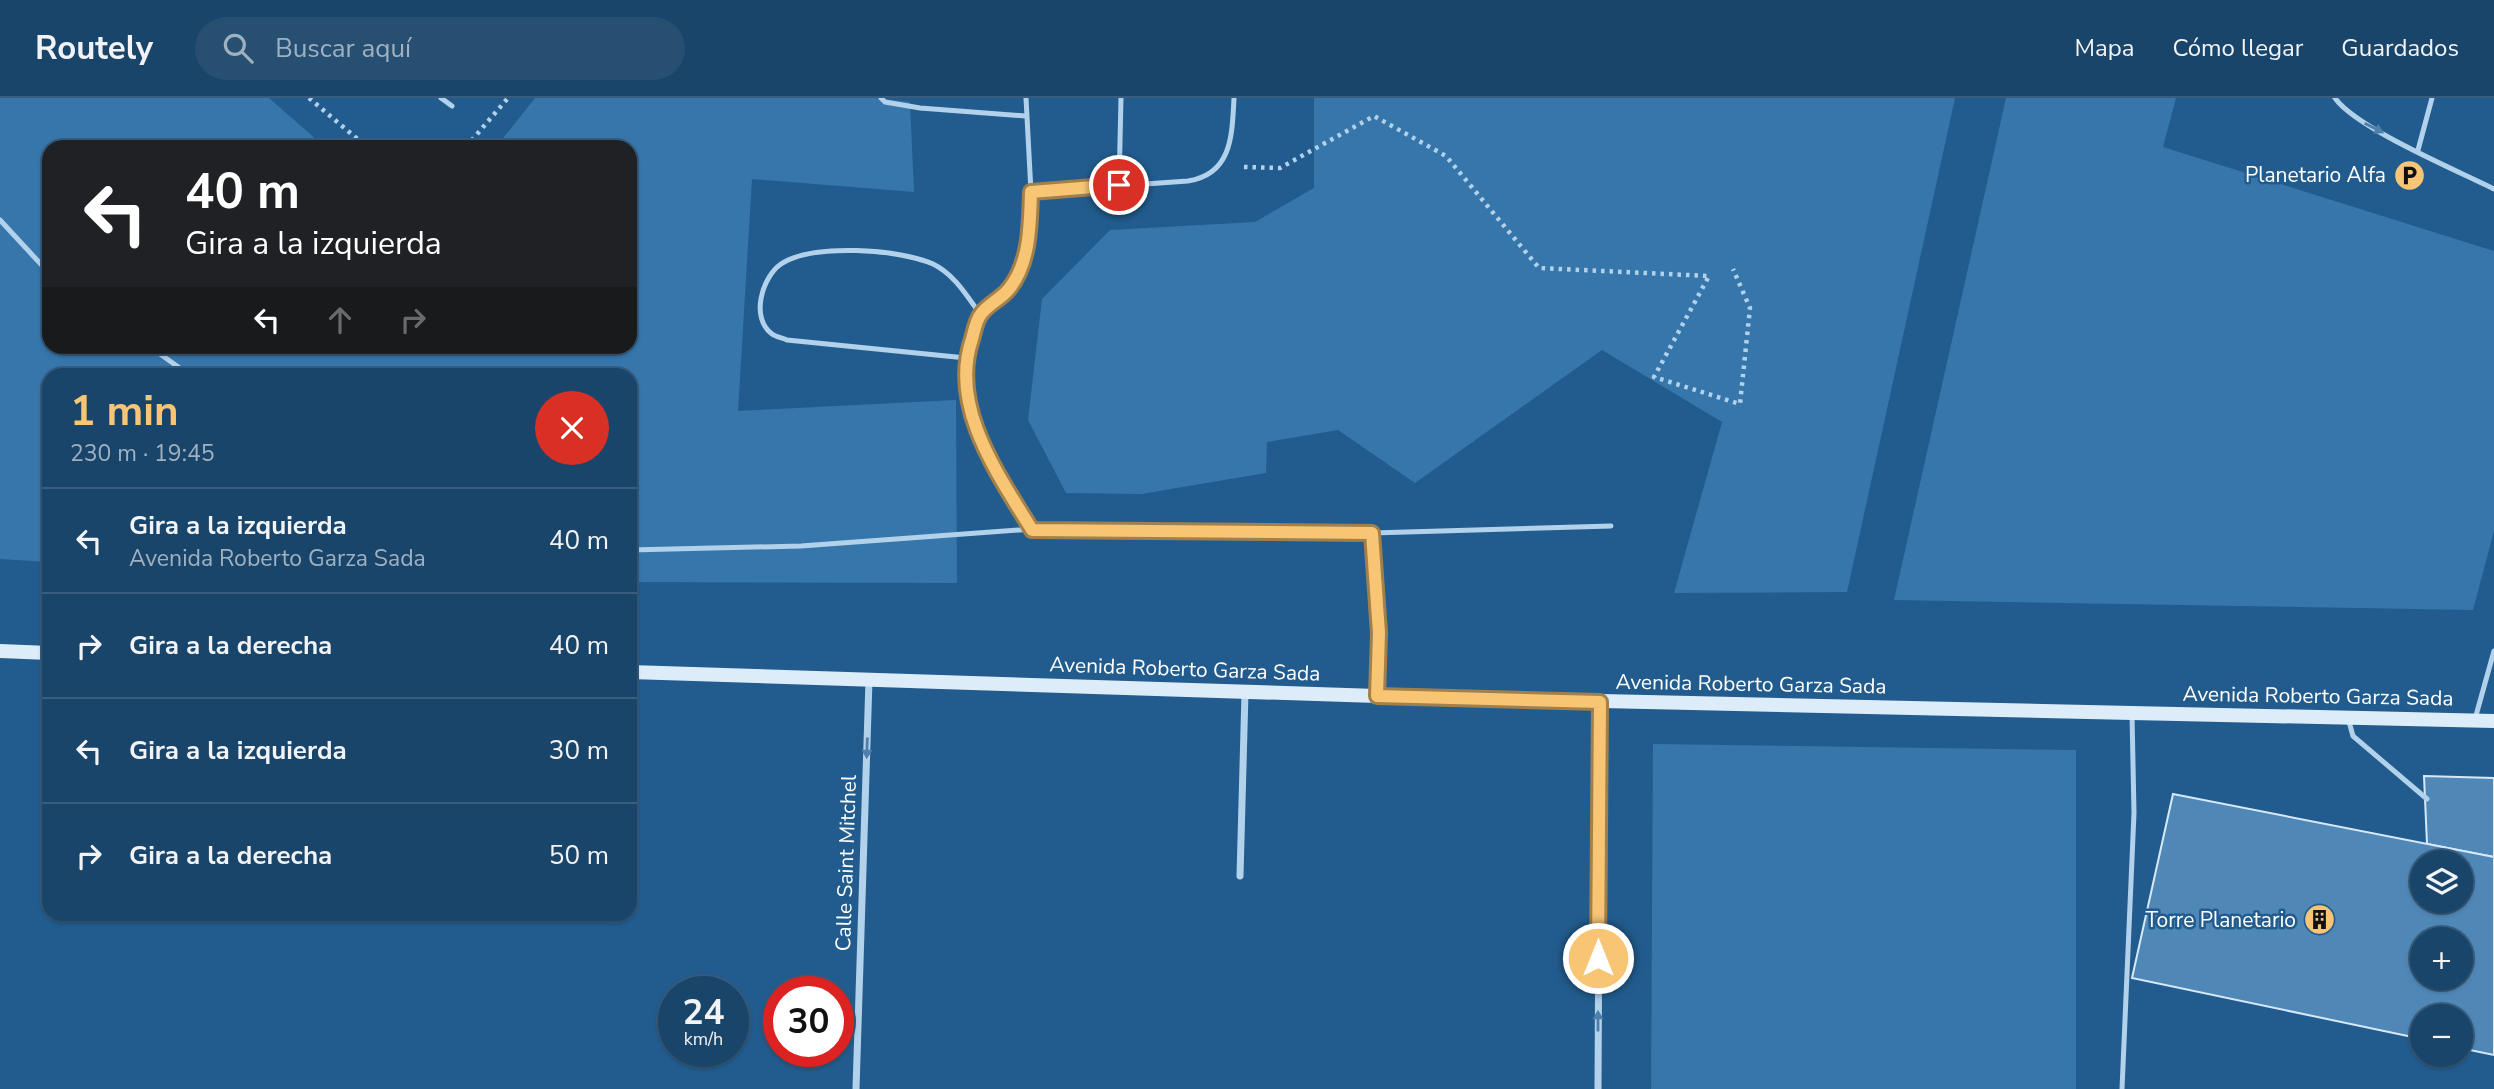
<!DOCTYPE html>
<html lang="es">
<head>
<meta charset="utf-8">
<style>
  :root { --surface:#1a456a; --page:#274f72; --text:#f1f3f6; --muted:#9fb1c1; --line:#385d7e; --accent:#f7c574 }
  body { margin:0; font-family:"Nunito Sans",sans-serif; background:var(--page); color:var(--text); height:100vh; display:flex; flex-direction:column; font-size:26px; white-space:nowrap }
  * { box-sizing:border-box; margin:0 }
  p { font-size:23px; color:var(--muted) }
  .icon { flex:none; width:38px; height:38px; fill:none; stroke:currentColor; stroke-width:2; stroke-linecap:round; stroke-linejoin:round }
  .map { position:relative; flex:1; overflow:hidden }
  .details { position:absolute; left:42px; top:270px; width:595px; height:553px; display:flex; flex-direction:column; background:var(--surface); border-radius:21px; box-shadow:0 2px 5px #0004,0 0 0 2px var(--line) }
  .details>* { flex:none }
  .banner { position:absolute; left:42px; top:42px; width:595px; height:214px; border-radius:21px; box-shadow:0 2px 5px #0004,0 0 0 2px var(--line); background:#202124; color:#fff; overflow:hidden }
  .controls { position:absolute; left:2410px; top:752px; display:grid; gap:14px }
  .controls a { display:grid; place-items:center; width:63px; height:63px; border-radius:50%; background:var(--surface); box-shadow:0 2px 5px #0004,0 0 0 2px var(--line); font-size:35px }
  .speed { position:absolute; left:658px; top:878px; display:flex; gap:14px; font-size:35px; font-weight:700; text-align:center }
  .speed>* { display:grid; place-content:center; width:91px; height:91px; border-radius:50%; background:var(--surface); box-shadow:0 2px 5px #0004,0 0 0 2px var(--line); line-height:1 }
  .speed small { font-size:18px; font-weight:400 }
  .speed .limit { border:10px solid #d22; background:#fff; color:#111 }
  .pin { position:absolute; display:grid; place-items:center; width:60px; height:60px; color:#fff; margin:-30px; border:4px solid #fff; border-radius:50%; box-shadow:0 2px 7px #0007 }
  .me { position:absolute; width:77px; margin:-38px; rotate:0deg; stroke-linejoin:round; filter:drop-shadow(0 0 5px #0008) }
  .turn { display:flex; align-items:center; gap:24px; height:147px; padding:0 28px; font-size:32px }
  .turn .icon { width:91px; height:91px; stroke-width:2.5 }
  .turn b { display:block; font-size:49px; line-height:60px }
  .lanes { display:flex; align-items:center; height:66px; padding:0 28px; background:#0003; justify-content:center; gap:35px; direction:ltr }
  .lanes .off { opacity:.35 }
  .round { display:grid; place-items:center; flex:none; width:74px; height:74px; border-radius:37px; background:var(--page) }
  .head { display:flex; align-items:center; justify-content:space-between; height:119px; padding:0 28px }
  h1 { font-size:42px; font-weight:700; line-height:52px; color:var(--accent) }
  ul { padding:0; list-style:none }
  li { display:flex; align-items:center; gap:21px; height:105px; padding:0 28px; border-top:2px solid var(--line) }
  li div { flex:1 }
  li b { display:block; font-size:26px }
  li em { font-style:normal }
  header { display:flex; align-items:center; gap:42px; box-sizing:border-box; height:98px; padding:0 35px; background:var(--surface); border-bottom:2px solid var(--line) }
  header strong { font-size:33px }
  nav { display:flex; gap:38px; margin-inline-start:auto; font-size:24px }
  .search { width:490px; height:63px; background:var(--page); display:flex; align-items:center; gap:18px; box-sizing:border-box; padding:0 24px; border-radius:38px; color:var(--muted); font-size:26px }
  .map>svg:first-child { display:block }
</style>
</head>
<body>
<header>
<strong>Routely</strong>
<div class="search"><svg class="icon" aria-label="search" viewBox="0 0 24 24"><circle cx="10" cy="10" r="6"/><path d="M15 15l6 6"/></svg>Buscar aquí</div>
<nav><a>Mapa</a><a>Cómo llegar</a><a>Guardados</a></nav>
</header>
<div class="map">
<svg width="2494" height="991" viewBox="0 0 2494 991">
  <rect width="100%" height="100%" fill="#225c8e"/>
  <g fill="#3676ab">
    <polygon points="0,0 269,0 325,49 49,49 49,248 630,248 630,49 496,49 535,0 874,0 910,4 914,94 752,81 738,313 956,302 957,485 630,484 630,276 49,276 49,464 0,461"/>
    <polygon points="1314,0 1955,0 1847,494 1674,495 1722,324 1602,252 1415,385 1338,332 1267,344 1266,375 1141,396 1066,395 1028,322 1042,201 1110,132 1255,124 1314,90"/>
    <polygon points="2006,0 2176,0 2163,49 2494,153 2494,433 2473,512 1894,502"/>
    <polygon points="1653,646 2076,652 2076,991 1651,991"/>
  </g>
  <g fill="#4f87b7" stroke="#d7e9f9" stroke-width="2" fill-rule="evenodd">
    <polygon points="2424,678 2494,680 2494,759 2427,746"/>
    <path d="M 2173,696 L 2494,759 L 2494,957 L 2460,950 L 2460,919 L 2422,919 L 2422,941 L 2132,880 ZM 2422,765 L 2460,765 L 2460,803 L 2422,803 ZM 2422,842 L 2460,842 L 2460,880 L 2422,880 Z"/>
  </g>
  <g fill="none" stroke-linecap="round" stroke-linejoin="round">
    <g stroke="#b2d2ec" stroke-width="4.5" stroke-dasharray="3.5 5" stroke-linecap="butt">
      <polyline points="309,0 367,49"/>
      <polyline points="466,49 508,0"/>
      <polyline points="1244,69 1280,70 1374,18 1446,58 1539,170 1709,178 1654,279 1740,306 1750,210 1733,171"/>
    </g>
    <g stroke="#b2d2ec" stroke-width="5">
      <polyline points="441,0 452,8"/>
      <polyline points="881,0 885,4 920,10 1026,18"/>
      <polyline points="1026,0 1031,94 1026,154 1011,190 980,216 966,260 965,284 969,307 986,352 1033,431"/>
      <path d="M 2335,0 C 2356,30 2456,72 2494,91"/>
      <polyline points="2418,52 2432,0"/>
      <polyline points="1119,87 1121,0"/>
      <path d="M 1031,94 L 1188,83 C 1232,76 1232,38 1234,0"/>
      <polyline points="0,122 49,175"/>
      <polyline points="149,248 188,276"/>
      <path d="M 966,260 L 787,242 C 783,240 776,239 772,236 C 750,220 762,179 781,166 C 813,145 899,151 933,166 C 954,176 967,198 980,216"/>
      <polyline points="1372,435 1379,535 1377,595"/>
      <polyline points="630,452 801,448 1033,431 1372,435 1611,428"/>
      <polyline points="2348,620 2353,638 2427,701"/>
      <polyline points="2475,621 2494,553"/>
      <polyline points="2122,991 2134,715 2132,616"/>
    </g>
    <g stroke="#b2d2ec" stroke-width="7">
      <polyline points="1240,778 1245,595"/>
      <polyline points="856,991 869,582"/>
      <polyline points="1598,991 1600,604"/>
    </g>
    <g stroke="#ddecf9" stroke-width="14">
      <polyline points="0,553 49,555"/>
      <polyline points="630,574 1377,598 2494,623"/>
    </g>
  </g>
  <defs><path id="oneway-solid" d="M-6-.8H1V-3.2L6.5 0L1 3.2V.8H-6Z" transform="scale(1.75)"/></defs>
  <g fill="#4d7faa">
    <use href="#oneway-solid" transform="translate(2374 30) rotate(27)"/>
    <use href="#oneway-solid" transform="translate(867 650) rotate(92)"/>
    <use href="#oneway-solid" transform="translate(1598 923) rotate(-90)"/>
  </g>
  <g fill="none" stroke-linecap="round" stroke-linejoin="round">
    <defs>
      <path id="route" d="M 1119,87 L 1031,94 C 1030,127 1030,165 1009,191 C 1001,201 988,206 981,216 C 976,222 974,234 972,241 C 949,309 998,376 1032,432 L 1372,435 L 1379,535 L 1377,598 L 1600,604 L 1598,860"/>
    </defs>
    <use href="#route" stroke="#a1804b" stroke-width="18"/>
    <use href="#route" stroke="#f7c574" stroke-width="12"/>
  </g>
  <defs>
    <symbol id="parking-disc" viewBox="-11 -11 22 22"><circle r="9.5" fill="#f7c574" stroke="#225c8e"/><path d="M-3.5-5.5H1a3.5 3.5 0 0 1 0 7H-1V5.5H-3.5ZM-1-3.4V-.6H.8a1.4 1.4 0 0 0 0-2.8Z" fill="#111"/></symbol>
    <symbol id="building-disc" viewBox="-11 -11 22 22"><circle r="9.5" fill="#f7c574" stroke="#225c8e"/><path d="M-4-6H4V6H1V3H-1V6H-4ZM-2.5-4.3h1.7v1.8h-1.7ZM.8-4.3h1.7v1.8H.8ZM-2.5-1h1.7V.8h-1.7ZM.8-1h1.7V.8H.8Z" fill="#111"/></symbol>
  </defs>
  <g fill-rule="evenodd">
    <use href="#parking-disc" x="2392" y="60" width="35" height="35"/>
    <use href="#building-disc" x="2302" y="804" width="35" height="35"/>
  </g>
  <g text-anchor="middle" stroke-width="5" stroke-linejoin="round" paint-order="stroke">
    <g font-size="21" fill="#fff" stroke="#225c8e" text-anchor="end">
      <text x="2386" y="84">Planetario Alfa</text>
      <text x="2296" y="829">Torre Planetario</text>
    </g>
    <g font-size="21" fill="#fff" stroke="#225c8e">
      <text transform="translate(1185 571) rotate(2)" y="7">Avenida Roberto Garza Sada</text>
      <text transform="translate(1751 586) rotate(1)" y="7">Avenida Roberto Garza Sada</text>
      <text transform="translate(2318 598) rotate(1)" y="7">Avenida Roberto Garza Sada</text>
      <text transform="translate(846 765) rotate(-88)" y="7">Calle Saint Mitchel</text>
    </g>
  </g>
</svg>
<div class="controls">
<a><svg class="icon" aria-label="layers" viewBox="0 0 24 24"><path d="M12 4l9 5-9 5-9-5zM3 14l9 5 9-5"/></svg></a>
<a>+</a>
<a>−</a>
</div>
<div class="speed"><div>24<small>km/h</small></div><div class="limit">30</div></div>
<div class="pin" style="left:1119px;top:87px;background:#d93025"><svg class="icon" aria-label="arrive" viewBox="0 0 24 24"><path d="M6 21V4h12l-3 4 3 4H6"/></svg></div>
<svg class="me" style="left:1598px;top:860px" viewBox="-20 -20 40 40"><circle r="17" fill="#f7c574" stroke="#fff" stroke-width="3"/><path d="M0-11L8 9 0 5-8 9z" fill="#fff"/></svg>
<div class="banner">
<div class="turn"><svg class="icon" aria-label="left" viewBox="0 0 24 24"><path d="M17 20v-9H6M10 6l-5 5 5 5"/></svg><div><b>40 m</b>Gira a la izquierda</div></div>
<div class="lanes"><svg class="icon" aria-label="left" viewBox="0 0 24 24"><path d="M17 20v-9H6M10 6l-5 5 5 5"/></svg><svg class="icon off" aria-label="ahead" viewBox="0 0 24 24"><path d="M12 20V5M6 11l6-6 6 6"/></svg><svg class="icon off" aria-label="right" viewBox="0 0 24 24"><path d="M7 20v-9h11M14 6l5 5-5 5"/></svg></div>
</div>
<section class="details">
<div class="head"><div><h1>1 min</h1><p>230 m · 19:45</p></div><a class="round" style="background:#d93025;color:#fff"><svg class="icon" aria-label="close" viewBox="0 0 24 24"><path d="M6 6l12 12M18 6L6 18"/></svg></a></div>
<ul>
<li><svg class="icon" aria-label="left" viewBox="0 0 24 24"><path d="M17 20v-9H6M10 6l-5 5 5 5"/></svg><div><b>Gira a la izquierda</b><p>Avenida Roberto Garza Sada</p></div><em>40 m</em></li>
<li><svg class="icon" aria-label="right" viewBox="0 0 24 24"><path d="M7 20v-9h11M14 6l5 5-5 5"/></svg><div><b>Gira a la derecha</b></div><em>40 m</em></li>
<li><svg class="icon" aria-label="left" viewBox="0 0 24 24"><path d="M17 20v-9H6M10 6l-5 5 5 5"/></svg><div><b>Gira a la izquierda</b></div><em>30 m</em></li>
<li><svg class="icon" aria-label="right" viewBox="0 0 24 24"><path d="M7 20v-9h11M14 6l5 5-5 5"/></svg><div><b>Gira a la derecha</b></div><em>50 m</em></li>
</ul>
</section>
</div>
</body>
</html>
